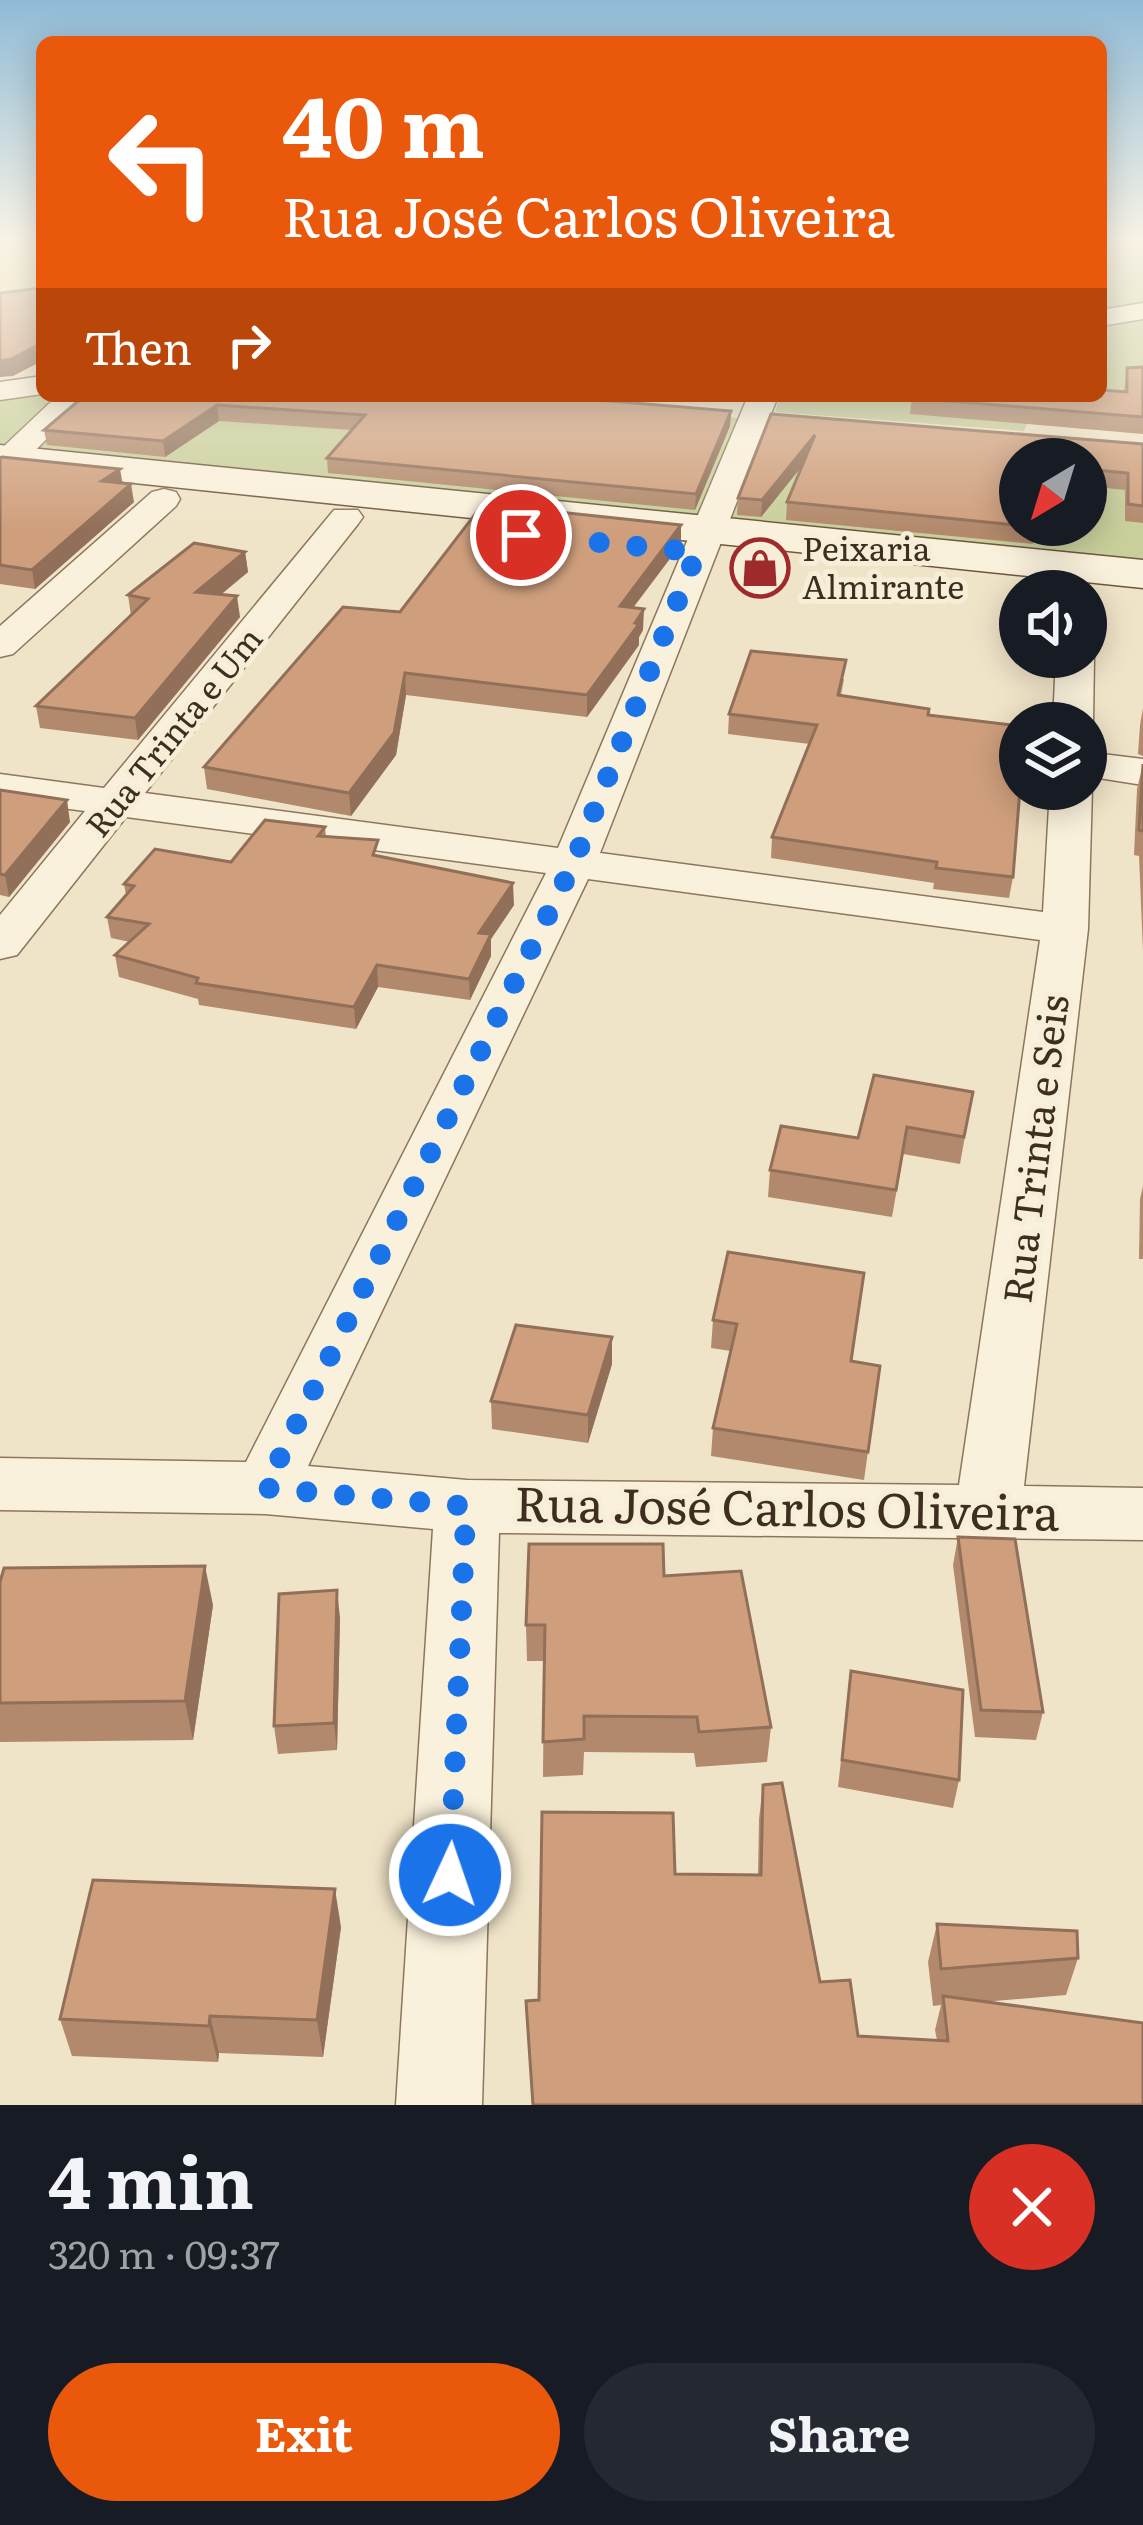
<!DOCTYPE html>
<html lang="en">
<head>
<meta charset="utf-8">
<style>
  :root { --surface:#171b24; --page:#242831; --text:#f1f3f6; --muted:#9ea1a6; --accent:#ea580c }
  body { margin:0; font-family:Literata,serif; background:var(--page); color:var(--text); height:100vh; display:flex; flex-direction:column; font-size:45px; white-space:nowrap }
  * { box-sizing:border-box; margin:0 }
  p { font-size:39px; color:var(--muted) }
  .icon { flex:none; width:66px; height:66px; fill:none; stroke:currentColor; stroke-width:2; stroke-linecap:round; stroke-linejoin:round }
  .map { position:relative; height:2105px; overflow:hidden }
  .panel { display:flex; flex-direction:column; background:var(--surface); flex:1 }
  .panel>* { flex:none }
  .guide { position:absolute; left:36px; top:36px; width:1071px; height:366px; border-radius:18px; box-shadow:0 6px 30px #0003; background:#ea580c; color:#fff; overflow:hidden }
  .needle { width:78px; rotate:218deg }
  .fabs { position:absolute; left:999px; top:438px; display:grid; gap:24px }
  .fabs a { display:grid; place-items:center; width:108px; height:108px; border-radius:50%; background:var(--surface); box-shadow:0 6px 30px #0003; font-size:60px }
  .pin { position:absolute; display:grid; place-items:center; width:102px; height:102px; color:#fff; margin:-51px; border:6px solid #fff; border-radius:50%; box-shadow:0 3px 12px #0007 }
  .me { position:absolute; width:132px; margin:-66px; rotate:3deg; stroke-linejoin:round; filter:drop-shadow(0 0 9px #0008) }
  .turn { display:flex; align-items:center; gap:42px; height:252px; padding:0 48px; font-size:54px }
  .turn .icon { width:156px; height:156px; stroke-width:2.5 }
  .turn b { display:block; font-size:84px; line-height:102px }
  .then { display:flex; align-items:center; height:114px; padding:0 48px; background:#0003; gap:24px; font-size:45px }
  .round { display:grid; place-items:center; flex:none; width:126px; height:126px; border-radius:63px; background:var(--page) }
  .summary { display:flex; align-items:center; justify-content:space-between; height:204px; padding:0 48px }
  h1 { font-size:72px; font-weight:700; line-height:90px }
  .cta { display:flex; gap:24px; margin-top:auto; padding:24px 48px }
  .cta a { flex:1; height:138px; border-radius:72px; background:var(--accent); color:#fff; font-size:48px; font-weight:700; line-height:138px; text-align:center }
  .cta a+a { background:var(--page); color:var(--text) }
  .map>svg:first-child { display:block }
</style>
</head>
<body>
<div class="map">
<svg width="1143" height="2105" viewBox="0 0 1143 2105">
  <rect width="100%" height="100%" fill="#f0e4c8"/>
  <g fill="#c9cf9b" fill-rule="evenodd">
    <polygon points="1101,236 1143,236 1143,306 1101,314"/>
    <polygon points="1143,319 1143,409 1030,418 1024,431 775,412 780,396 1101,396 1101,326"/>
    <polygon points="42,389 42,396 60,396 0,450 0,395"/>
    <polygon points="84,396 494,396 740,418 694,527 23,456"/>
    <path d="M 763,422 L 1143,452 L 1143,570 L 725,527 ZM 1020,459 L 1086,459 L 1086,525 L 1020,525 Z"/>
  </g>
  <polygon fill="#ecd9a5" points="42,241 42,282 0,289 0,246"/>
  <g fill="none" stroke-linecap="round" stroke-linejoin="round">
    <defs>
      <g id="street">
        <polygon points="1143,303 1143,319 1101,326 1101,310"/>
        <polygon points="42,376 42,394 0,400 0,382"/>
        <polygon points="57,396 89,396 21,465 0,465 0,450"/>
        <path d="M 748,396 L 778,396 L 600,853 L 1043,912 L 1050,789 L 1086,789 L 1086,780 L 1092,789 L 1088,929 L 1024,1486 L 1143,1488 L 1143,1540 L 499,1533 L 482,2105 L 396,2105 L 433,1529 L 265,1514 L 0,1510 L 0,1458 L 246,1462 L 546,873 L 126,817 L 17,955 L 0,959 L 0,915 L 85,811 L 0,800 L 0,774 L 104,788 L 334,510 L 358,510 L 363,517 L 358,524 L 145,793 L 558,848 ZM 588,879 L 1040,940 L 959,1485 L 467,1480 L 308,1466 Z"/>
        <polygon points="164,489 176,492 180,499 176,506 13,654 0,657 0,626 152,492"/>
        <polygon points="1086,648 1094,657 1093,723 1086,732 1086,723 1053,723 1056,657 1086,657"/>
        <polygon points="1086,752 1143,759 1143,785 1086,776"/>
      </g>
      <polygon id="secondary" points="0,445 1143,560 1143,588 0,469"/>
    </defs>
    <use href="#street" stroke="#8d765c" stroke-width="3"/>
    <use href="#secondary" stroke="#6f573f" stroke-width="3"/>
    <use href="#street" fill="#faf1dc" fill-rule="evenodd"/>
    <use href="#secondary" fill="#faf1dc" fill-rule="evenodd"/>
  </g>
  <g fill="#b2896c">
    <polygon points="1143,367 1143,434 910,414 912,396 1124,392 1127,368"/>
    <polygon points="84,396 731,411 730,426 695,510 328,473 327,458 352,430 219,421 165,457 47,445 44,430"/>
    <polygon points="771,414 1143,444 1143,523 1125,521 1125,490 1086,486 1086,459 1020,459 1036,525 1033,544 786,520 787,502 803,465 761,517 737,515 738,498"/>
    <polygon points="0,458 122,483 134,502 35,589 0,584"/>
    <polygon points="681,544 633,608 643,630 639,637 639,645 587,717 406,695 396,755 351,816 207,789 204,767 400,612"/>
    <polygon points="245,552 248,572 221,594 240,617 138,740 40,728 36,706 131,616 128,595"/>
    <polygon points="844,679 841,695 928,715 1013,877 1009,898 933,889 934,883 771,858 772,837 810,744 728,734 729,714"/>
    <polygon points="1143,708 1143,756 1138,754 1140,725"/>
    <polygon points="1143,764 1143,951 1139,856 1134,855 1137,789"/>
    <polygon points="0,790 70,822 9,897 0,895"/>
    <polygon points="325,827 326,837 514,905 491,939 491,956 470,1000 378,987 356,1029 199,1005 198,999 119,977 115,955 130,942 111,938 107,917 126,895 124,884 231,862"/>
    <polygon points="973,1092 960,1164 903,1154 892,1217 768,1197 770,1170 858,1138"/>
    <polygon points="1143,1186 1143,1259 1139,1259 1140,1199"/>
    <polygon points="728,1252 852,1361 880,1366 864,1480 711,1456 713,1428 731,1351 711,1348 713,1320"/>
    <polygon points="612,1337 612,1364 588,1443 492,1429 491,1401"/>
    <polygon points="958,1537 1043,1712 1036,1740 975,1737 953,1565"/>
    <polygon points="664,1576 771,1727 767,1762 696,1767 694,1753 584,1752 583,1775 543,1777 544,1661 527,1661 526,1625"/>
    <polygon points="0,1582 213,1605 193,1740 0,1742"/>
    <polygon points="340,1618 337,1750 278,1754 274,1726"/>
    <polygon points="851,1671 959,1780 953,1808 838,1787"/>
    <polygon points="763,1785 820,1982 858,2036 937,2040 935,2030 941,2005 933,2006 928,1962 937,1924 1078,1958 1066,1995 983,2002 1143,2105 532,2105 526,2001 539,2000 675,1874 758,1875 759,1819"/>
    <polygon points="341,1927 323,2057 219,2053 218,2062 72,2056 60,2019"/>
  </g>
  <g fill="#916f58">
    <polygon points="42,343 42,361 13,376 0,377 0,361"/>
    <polygon points="217,405 219,421 165,457 163,441"/>
    <polygon points="731,411 730,426 695,510 696,494"/>
    <polygon points="815,435 814,451 761,517 762,500"/>
    <polygon points="120,469 123,486 102,481"/>
    <polygon points="131,484 134,502 35,589 32,570"/>
    <polygon points="681,525 681,544 619,626 620,606"/>
    <polygon points="245,552 248,572 199,613 196,592"/>
    <polygon points="237,596 240,617 138,740 135,718"/>
    <polygon points="644,609 643,630 639,637 639,645 587,717 587,695"/>
    <polygon points="405,673 406,695 396,755 351,816 349,793"/>
    <polygon points="67,800 70,822 9,897 5,875"/>
    <polygon points="513,883 514,905 491,939 491,956 470,1000 469,979 479,933"/>
    <polygon points="377,965 378,987 356,1029 354,1007"/>
    <polygon points="612,1337 612,1364 588,1443 588,1415"/>
    <polygon points="205,1566 213,1605 193,1740 185,1701"/>
    <polygon points="337,1590 340,1618 337,1750 334,1723"/>
    <polygon points="335,1889 341,1927 323,2057 317,2020"/>
    <polygon points="210,2016 219,2053 218,2062 209,2026"/>
  </g>
  <g fill="#cf9f7d" stroke="#916f58" stroke-width="3">
    <polygon points="41,288 42,343 11,359 0,361 0,293"/>
    <polygon points="1143,367 1143,417 912,398 912,396 1101,396 1101,390 1127,392 1127,368"/>
    <polygon points="84,396 550,396 731,411 696,494 327,458 365,415 217,405 163,441 44,430"/>
    <polygon points="771,414 1143,444 1143,506 1128,504 1128,473 1086,469 1086,459 1020,459 1020,525 1036,525 1036,527 787,502 815,435 762,500 738,498"/>
    <polygon points="2,457 120,469 102,481 131,484 32,570 0,565 0,458"/>
    <polygon points="483,504 681,525 620,606 644,609 635,623 639,624 587,695 405,673 394,733 349,793 204,767 343,607 400,612"/>
    <polygon points="194,543 245,552 196,592 237,596 135,718 36,706 148,599 128,595"/>
    <polygon points="751,651 846,660 838,695 929,709 928,715 1020,726 1020,789 1013,877 936,868 937,862 772,837 817,725 729,714"/>
    <polygon points="1143,764 1143,831 1139,830"/>
    <polygon points="0,790 67,800 5,875 0,874"/>
    <polygon points="265,820 325,827 318,836 378,840 373,855 513,883 479,933 491,934 469,979 377,965 354,1007 196,983 198,978 115,955 149,924 107,917 134,886 124,884 155,849 231,862"/>
    <polygon points="874,1075 973,1092 964,1137 907,1127 896,1190 770,1170 781,1126 858,1138"/>
    <polygon points="728,1252 864,1273 851,1361 880,1366 868,1452 713,1428 737,1324 713,1320"/>
    <polygon points="516,1325 612,1337 588,1415 491,1401"/>
    <polygon points="958,1537 1015,1539 1043,1712 981,1710"/>
    <polygon points="529,1544 663,1544 664,1576 741,1571 771,1727 699,1732 697,1717 584,1716 584,1739 543,1742 545,1625 526,1625"/>
    <polygon points="205,1566 185,1701 0,1703 0,1582 4,1568"/>
    <polygon points="337,1590 334,1723 274,1726 279,1594"/>
    <polygon points="851,1671 963,1690 959,1780 842,1760"/>
    <polygon points="782,1783 820,1982 850,1980 858,2036 948,2041 943,1996 1143,2023 1143,2105 533,2105 526,2001 539,2000 542,1812 673,1813 675,1874 761,1875 763,1785"/>
    <polygon points="93,1880 335,1889 317,2020 210,2016 209,2026 60,2019"/>
    <polygon points="937,1924 1077,1931 1078,1958 941,1969"/>
  </g>
  <linearGradient id="sky" x2="0" y2="1"><stop stop-color="#8fbad6"/><stop offset="0.45" stop-color="#f8f3e6"/><stop offset="1" stop-color="#f8f3e6" stop-opacity="0"/></linearGradient>
  <rect width="1143" height="530" fill="url(#sky)"/>
  <g fill="none" stroke-linecap="round" stroke-linejoin="round">
    <polyline stroke="#1a73e8" stroke-width="21" stroke-dasharray="0 37.8" points="450,1875 466,1506 265,1488 574,862 697,552 521,535"/>
  </g>
  <defs>
    <symbol id="shop-ring" viewBox="-11 -11 22 22"><circle r="9.5" fill="#f7eed8" stroke="#9e2a2b" stroke-width="1.5"/><path d="M-5-2.5h2.3a2.7 3.5 0 0 1 5.4 0H5L5.5 6h-11ZM-1.5-2.5h3a1.5 2.3 0 0 0-3 0Z" fill="#9e2a2b"/></symbol>
  </defs>
  <g fill-rule="evenodd">
    <use href="#shop-ring" x="727" y="535" width="66" height="66"/>
  </g>
  <g text-anchor="middle" stroke-width="10" stroke-linejoin="round" paint-order="stroke">
    <g font-size="33" fill="#3d2e20" stroke="#f7eed8" text-anchor="start">
      <text x="802" y="561">Peixaria<tspan x="802" dy="38">Almirante</tspan></text>
    </g>
    <g font-size="33" fill="#3d2e20" stroke="#f7eed8">
      <text transform="translate(174 732) rotate(-51)" y="12">Rua Trinta e Um</text>
    </g>
    <g font-size="39" fill="#3d2e20" stroke="#f7eed8">
      <text transform="translate(1036 1149) rotate(-83)" y="14">Rua Trinta e Seis</text>
    </g>
    <g font-size="48" fill="#3d2e20" stroke="#f7eed8">
      <text transform="translate(787 1509) rotate(1)" y="17">Rua José Carlos Oliveira</text>
    </g>
  </g>
</svg>
<div class="fabs">
<a><svg class="needle" viewBox="-14 -14 28 28"><path d="M0-13l5 13h-10z" fill="#e53935"/><path d="M0 13l5-13h-10z" fill="#9ea1a6"/></svg></a>
<a><svg class="icon" aria-label="sound" viewBox="0 0 24 24"><path d="M4 9h4l5-4v14l-5-4H4zM17 9q2 3 0 6"/></svg></a>
<a><svg class="icon" aria-label="layers" viewBox="0 0 24 24"><path d="M12 4l9 5-9 5-9-5zM3 14l9 5 9-5"/></svg></a>
</div>
<div class="pin" style="left:521px;top:535px;background:#d93025"><svg class="icon" aria-label="arrive" viewBox="0 0 24 24"><path d="M6 21V4h12l-3 4 3 4H6"/></svg></div>
<svg class="me" style="left:450px;top:1875px" viewBox="-20 -20 40 40"><circle r="17" fill="#1a73e8" stroke="#fff" stroke-width="3"/><path d="M0-11L8 9 0 5-8 9z" fill="#fff"/></svg>
<div class="guide">
<div class="turn"><svg class="icon" aria-label="left" viewBox="0 0 24 24"><path d="M17 20v-9H6M10 6l-5 5 5 5"/></svg><div><b>40 m</b>Rua José Carlos Oliveira</div></div>
<div class="then">Then<svg class="icon" aria-label="right" viewBox="0 0 24 24"><path d="M7 20v-9h11M14 6l5 5-5 5"/></svg></div>
</div>
</div>
<section class="panel">
<div class="summary"><div><h1>4 min</h1><p>320 m · 09:37</p></div><a class="round" style="background:#d93025;color:#fff"><svg class="icon" aria-label="close" viewBox="0 0 24 24"><path d="M6 6l12 12M18 6L6 18"/></svg></a></div>
<div class="cta"><a>Exit</a><a>Share</a></div>
</section>
</body>
</html>
